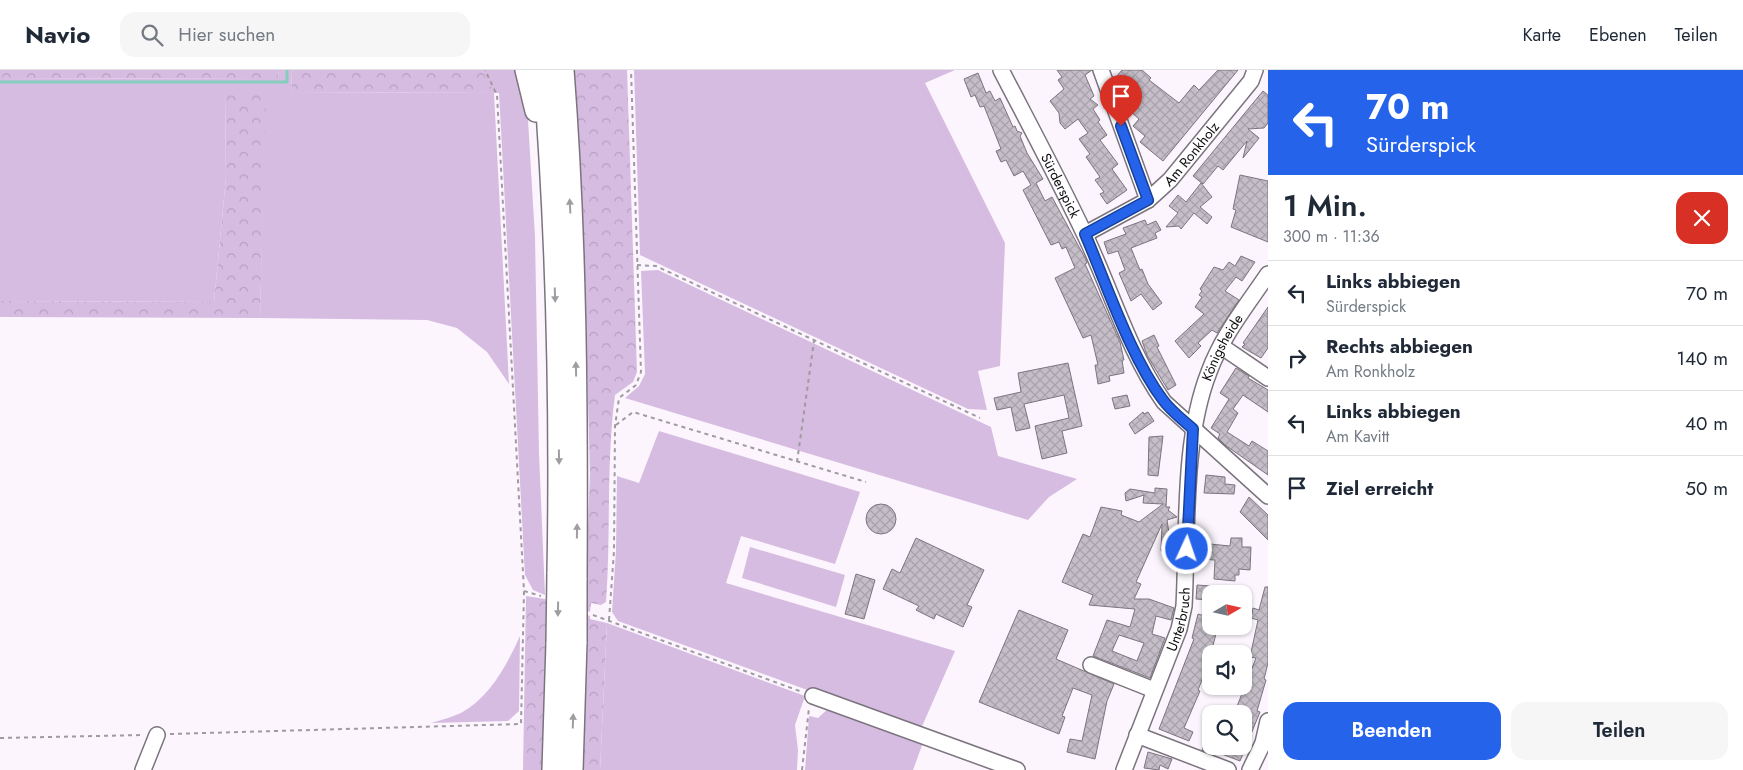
<!DOCTYPE html>
<html lang="de">
<head>
<meta charset="utf-8">
<style>
  :root { --surface:#fff; --page:#f6f6f7; --text:#1f2937; --muted:#747a83; --line:#e0e1e3; --accent:#2563eb }
  body { margin:0; font-family:Jost,sans-serif; background:var(--page); color:var(--text); height:100vh; display:flex; flex-direction:column; font-size:19px; white-space:nowrap }
  * { box-sizing:border-box; margin:0 }
  p { font-size:16px; color:var(--muted) }
  .icon { flex:none; width:28px; height:28px; fill:none; stroke:currentColor; stroke-width:2; stroke-linecap:round; stroke-linejoin:round }
  .map { position:relative; flex:1; overflow:hidden }
  .drawer { display:flex; flex-direction:column; background:var(--surface); width:475px }
  .drawer>* { flex:none }
  .hud { background:#2563eb; color:#fff; overflow:hidden }
  .needle { width:32px; rotate:81deg }
  .controls { position:absolute; left:1202px; top:515px; display:grid; gap:10px }
  .controls a { display:grid; place-items:center; width:50px; height:50px; border-radius:10px; background:var(--surface); box-shadow:0 1px 4px #0004; font-size:25px }
  .pin { position:absolute; display:grid; place-items:center; width:42px; height:42px; color:#fff; margin:-51px -21px; border-radius:50% 50% 50% 0; rotate:-45deg; box-shadow:0 0 5px #0007 }
  .pin .icon { rotate:45deg }
  .me { position:absolute; width:55px; margin:-28px; rotate:3deg; stroke-linejoin:round; filter:drop-shadow(0 0 4px #0008) }
  .turn { display:flex; align-items:center; gap:18px; height:105px; padding:0 15px; font-size:22px }
  .turn .icon { width:65px; height:65px; stroke-width:2.5 }
  .turn b { display:block; font-size:35px; line-height:42px }
  .round { display:grid; place-items:center; flex:none; width:52px; height:52px; border-radius:15px; background:var(--page) }
  .summary { display:flex; align-items:center; justify-content:space-between; height:85px; padding:0 15px }
  h1 { font-size:30px; font-weight:600; line-height:38px }
  .primary-button { display:flex; gap:10px; margin-top:auto; padding:10px 15px }
  .primary-button a { flex:1; height:58px; border-radius:15px; background:var(--accent); color:#fff; font-size:20px; font-weight:600; line-height:58px; text-align:center }
  .primary-button a+a { background:var(--page); color:var(--text) }
  ul { padding:0; list-style:none }
  li { display:flex; align-items:center; gap:15px; height:65px; padding:0 15px; border-top:1px solid var(--line) }
  li div { flex:1 }
  li b { display:block; font-size:19px }
  li em { font-style:normal }
  header { display:flex; align-items:center; gap:30px; box-sizing:border-box; height:70px; padding:0 25px; background:var(--surface); border-bottom:1px solid var(--line) }
  header strong { font-size:24px }
  nav { display:flex; gap:28px; margin-inline-start:auto; font-size:18px }
  .search { width:350px; height:45px; background:var(--page); display:flex; align-items:center; gap:12px; box-sizing:border-box; padding:0 18px; border-radius:15px; color:var(--muted); font-size:19px }
  main { display:flex; flex:1; min-height:0 }
  .map>svg:first-child { display:block }
</style>
</head>
<body>
<header>
<strong>Navio</strong>
<div class="search"><svg class="icon" aria-label="search" viewBox="0 0 24 24"><circle cx="10" cy="10" r="6"/><path d="M15 15l6 6"/></svg>Hier suchen</div>
<nav><a>Karte</a><a>Ebenen</a><a>Teilen</a></nav>
</header>
<main>
<div class="map">
<svg width="1268" height="700" viewBox="0 0 1268 700">
  <defs>
    <pattern id="forest-crowns" width="20" height="18" patternUnits="userSpaceOnUse" patternTransform="scale(1.25)"><rect width="20" height="18" fill="#d6bce1"/><path d="M2 6a3 3 0 1 1 6 0M12 15a3 3 0 1 1 6 0" fill="none" stroke="#b6a0c0"/></pattern>
    <pattern id="building-cross-hatch" width="8" height="8" patternUnits="userSpaceOnUse" patternTransform="scale(1.25)"><rect width="8" height="8" fill="#c5bec8"/><path d="M0 0l8 8M0 8l8-8" fill="none" stroke="#a8a2ab"/></pattern>
  </defs>
  <rect width="100%" height="100%" fill="#fcf5fe"/>
  <g fill="#d6bce1">
    <polygon points="279,0 292,0 291,22 493,23 482,0 517,0 525,27 528,50 535,167 539,383 545,525 533,520 525,505 499,23 494,23 509,314 487,282 457,258 427,250 260,248 265,22 225,22 226,107 214,232 0,231 0,8 278,9"/>
    <polygon points="634,0 955,0 925,13 1005,173 1000,296 978,301 987,340 968,339 640,185"/>
    <polygon points="658,200 991,357 998,386 1077,409 1049,427 1028,450 625,328 639,316 645,304 641,201"/>
    <polygon points="659,361 860,422 835,494 741,466 726,513 955,581 920,661 618,551 612,542 616,480 617,406 639,413"/>
    <polygon points="750,477 845,505 836,537 742,508"/>
    <polygon points="607,553 805,626 795,655 798,680 797,700 600,700"/>
    <path d="M 520,566 L 519,641 L 508,651 L 431,653 C 441,650 452,647 461,643 C 490,627 507,595 520,566 Z"/>
    <polygon points="831,636 924,670 913,700 805,700 809,646 818,648"/>
  </g>
  <g fill="url(#forest-crowns)">
    <polygon points="0,0 279,0 278,9 0,8"/>
    <polygon points="292,0 482,0 494,23 291,22"/>
    <path d="M 574,0 L 627,0 L 637,302 L 633,312 L 615,325 C 606,394 611,464 606,532 L 601,535 L 591,533 L 590,542 L 585,540 L 590,403 L 585,224 Z"/>
    <polygon points="225,21 266,22 260,248 0,247 0,231 214,232 226,107"/>
    <polygon points="526,526 545,529 590,546 590,549 607,553 600,700 523,700"/>
  </g>
  <g fill="none" stroke-linecap="round" stroke-linejoin="round">
    <polyline stroke="#85cebe" stroke-width="3" points="0,12 287,12 287,0"/>
  </g>
  <g fill="url(#building-cross-hatch)" stroke="#7c757f" fill-rule="evenodd">
    <polygon points="1057,0 1092,0 1085,5 1094,26 1090,29 1098,35 1093,39 1100,50 1098,52 1107,65 1100,70 1118,94 1112,99 1127,120 1107,134 1100,124 1104,122 1095,110 1100,107 1086,87 1090,84 1079,69 1088,63 1078,49 1065,59 1060,53 1059,43 1050,31 1064,19 1058,10 1062,7"/>
    <polygon points="1122,0 1142,0 1151,8 1149,10 1179,33 1194,15 1199,20 1218,0 1238,0 1163,91 1140,72 1145,66 1133,56 1139,49 1131,42 1141,31 1129,20 1131,18 1117,6"/>
    <polygon points="978,3 986,23 990,21 995,31 1000,28 1013,57 1015,56 1017,61 1022,63 1020,66 1027,83 1043,109 1036,113 1045,131 1052,127 1085,188 1087,193 1085,194 1120,272 1124,290 1122,290 1124,303 1109,306 1110,311 1098,314 1095,295 1098,295 1091,265 1083,268 1055,208 1075,198 1066,177 1062,179 1059,172 1051,175 1023,120 1031,115 1023,101 1014,106 1006,90 1001,92 996,81 1001,79 984,36 980,37 975,25 971,27 964,9"/>
    <polygon points="1263,21 1268,25 1268,53 1264,58 1248,59 1259,68 1243,88 1247,71 1223,100 1218,96 1203,114 1193,106"/>
    <polygon points="1240,105 1268,111 1268,172 1231,157 1236,140 1233,139"/>
    <polygon points="1201,113 1212,127 1200,137 1212,147 1207,154 1194,143 1181,159 1179,156 1166,157 1178,143 1169,136 1178,125 1186,132"/>
    <polygon points="1145,150 1147,155 1156,151 1161,160 1155,163 1157,168 1131,178 1140,200 1142,199 1148,214 1162,233 1153,240 1141,224 1131,231 1119,203 1125,200 1118,181 1108,184 1104,172 1126,164 1123,158"/>
    <polygon points="1241,186 1255,192 1242,211 1236,207 1225,221 1239,230 1217,263 1212,260 1198,273 1201,276 1189,288 1175,271 1204,244 1195,237 1202,227 1199,225 1202,221 1200,219 1214,197 1223,200 1229,192 1235,196"/>
    <polygon points="1268,237 1268,278 1261,288 1242,277 1245,274 1243,273"/>
    <polygon points="1154,265 1159,276 1157,277 1176,315 1168,320 1147,285 1142,271"/>
    <polygon points="1068,293 1082,356 1062,361 1067,383 1042,389 1035,356 1069,348 1064,325 1024,334 1030,358 1016,361 1011,337 997,340 994,328 1021,322 1018,303"/>
    <polygon points="1236,298 1249,306 1248,308 1268,320 1268,342 1243,325 1233,339 1238,343 1227,362 1249,376 1252,371 1268,381 1268,405 1225,375 1218,368 1220,364 1211,358 1229,329 1220,323"/>
    <polygon points="1127,325 1130,336 1115,339 1112,328"/>
    <polygon points="1143,342 1144,344 1148,342 1154,351 1135,364 1129,354"/>
    <polygon points="1163,366 1158,406 1148,405 1149,367"/>
    <polygon points="1206,405 1225,407 1225,414 1235,415 1234,424 1204,423"/>
    <path d="M 1155,418 L 1167,419 L 1166,437 L 1170,437 L 1168,440 L 1177,447 L 1167,450 L 1170,470 L 1175,472 L 1171,485 L 1161,481 L 1162,454 L 1136,512 L 1141,514 L 1134,529 L 1149,529 L 1174,538 L 1171,550 L 1156,546 L 1152,564 L 1165,568 L 1150,608 L 1093,586 L 1107,550 L 1130,557 L 1135,539 L 1089,535 L 1093,525 L 1062,512 L 1083,464 L 1090,467 L 1101,437 L 1122,441 L 1121,445 L 1139,452 L 1163,434 L 1143,433 L 1144,425 L 1126,431 L 1125,423 L 1130,419 L 1155,423 ZM 1119,565 L 1144,573 L 1137,591 L 1112,581 Z"/>
    <polygon points="1249,427 1268,445 1268,470 1240,442"/>
    <circle cx="881" cy="449" r="15"/>
    <polygon points="916,468 984,500 967,535 972,537 963,557 936,544 934,549 916,540 919,536 883,519 892,499 900,503"/>
    <polygon points="1231,468 1242,468 1242,477 1251,477 1250,500 1239,499 1239,505 1235,505 1235,511 1214,509 1215,490 1199,489 1200,473 1230,476"/>
    <polygon points="856,504 875,510 864,549 845,544"/>
    <polygon points="1197,515 1210,516 1209,530 1196,529"/>
    <polygon points="1265,517 1268,517 1268,593 1264,609 1266,610 1257,641 1260,642 1240,691 1214,681 1213,684 1202,680 1205,672 1211,676 1244,676 1244,644 1234,644 1256,588 1250,587 1258,550 1251,548 1253,538 1259,540"/>
    <polygon points="1019,540 1068,560 1056,589 1114,614 1107,631 1095,689 1067,682 1070,669 1082,671 1092,625 1073,618 1062,646 1065,647 1059,664 979,632"/>
    <polygon points="1198,544 1211,548 1211,556 1218,556 1208,595 1198,620 1200,621 1184,658 1193,662 1189,671 1159,659 1194,569 1192,568"/>
    <polygon points="1148,682 1172,689 1168,699 1160,695 1159,700 1144,698"/>
  </g>
  <g fill="none" stroke-linecap="round" stroke-linejoin="round">
    <defs>
      <g id="minor">
        <path id="s1" d="M 1001,0 C 1029,54 1058,108 1084,163 C 1111,219 1128,281 1164,332 L 1268,426"/>
        <polyline points="1101,0 1148,130"/>
        <path id="s2" d="M 1085,164 L 1148,130 L 1170,110 L 1251,11 L 1255,0"/>
        <polyline points="1221,276 1268,308"/>
        <polyline points="1091,595 1154,620"/>
        <polyline points="813,626 1017,700"/>
        <polyline points="1137,665 1228,700"/>
        <polyline points="143,700 157,665"/>
        <path id="s3" d="M 1124,700 L 1179,559 L 1184,536 C 1188,462 1182,371 1209,302 C 1222,266 1247,235 1268,204"/>
        <polyline points="1250,700 1263,673 1268,651"/>
      </g>
      <g id="highway">
        <polyline points="526,0 536,41"/>
        <path d="M 544,0 C 557,168 561,336 558,504"/>
        <path d="M 563,0 C 576,169 577,340 576,510"/>
        <polyline points="553,700 557,573"/>
        <polyline points="572,700 576,572"/>
      </g>
    </defs>
    <use href="#minor" stroke="#7b747e" stroke-width="18"/>
    <use href="#highway" stroke="#7b747e" stroke-width="24"/>
    <g stroke="#9f9aa1" stroke-width="2" stroke-dasharray="4 4" stroke-linecap="butt">
      <polyline points="637,195 656,196 980,348"/>
      <polyline points="616,355 633,342 866,412"/>
      <polyline points="797,392 814,271"/>
      <polyline points="524,521 541,526"/>
      <polyline points="593,545 802,622"/>
      <polyline points="609,550 614,481 615,356 619,328 636,315 641,302 631,0"/>
      <polyline points="170,664 521,654 524,521 497,25 485,0"/>
      <polyline points="0,668 143,665"/>
      <polyline points="802,700 809,638"/>
    </g>
    <use href="#minor" stroke="#fff" stroke-width="15"/>
    <use href="#highway" stroke="#fff" stroke-width="21"/>
    <defs>
      <g id="highway-bridge">
        <polyline points="576,572 576,510"/>
        <polyline points="557,573 558,504"/>
      </g>
    </defs>
    <use href="#highway-bridge" stroke="#7b747e" stroke-width="24" stroke-linecap="butt"/>
    <use href="#highway-bridge" stroke="#fff" stroke-width="21"/>
  </g>
  <defs><path id="oneway-solid" d="M-6-.8H1V-3.2L6.5 0L1 3.2V.8H-6Z" transform="scale(1.25)"/></defs>
  <g fill="#9e9d9f">
    <use href="#oneway-solid" transform="translate(570 136) rotate(-93)"/>
    <use href="#oneway-solid" transform="translate(555 225) rotate(88)"/>
    <use href="#oneway-solid" transform="translate(576 299) rotate(-91)"/>
    <use href="#oneway-solid" transform="translate(559 387) rotate(89)"/>
    <use href="#oneway-solid" transform="translate(577 461) rotate(-89)"/>
    <use href="#oneway-solid" transform="translate(558 539) rotate(91)"/>
    <use href="#oneway-solid" transform="translate(573 651) rotate(-88)"/>
  </g>
  <g fill="none" stroke-linecap="round" stroke-linejoin="round">
    <defs>
      <path id="route" d="M 1121,56 L 1148,130 L 1085,164 C 1107,215 1130,286 1163,330 C 1171,341 1183,350 1193,359 L 1187,479"/>
    </defs>
    <use href="#route" stroke="#184099" stroke-width="12"/>
    <use href="#route" stroke="#2563eb" stroke-width="9"/>
  </g>
  <g text-anchor="middle" stroke-width="4" stroke-linejoin="round" paint-order="stroke">
    <g font-size="14" fill="#0d0b0e" stroke="#fcf5fe">
      <text dy="5" stroke="none"><textPath href="#s2" startOffset="135">Am Ronkholz</textPath></text>
      <text dy="5" stroke="none"><textPath href="#s1" startOffset="130">Sürderspick</textPath></text>
      <text dy="5" stroke="none"><textPath href="#s3" startOffset="439">Königsheide</textPath></text>
      <text dy="5" stroke="none"><textPath href="#s3" startOffset="161">Unterbruch</textPath></text>
    </g>
  </g>
</svg>
<div class="controls">
<a><svg class="needle" viewBox="-14 -14 28 28"><path d="M0-13l5 13h-10z" fill="#e53935"/><path d="M0 13l5-13h-10z" fill="#747a83"/></svg></a>
<a><svg class="icon" aria-label="sound" viewBox="0 0 24 24"><path d="M4 9h4l5-4v14l-5-4H4zM17 9q2 3 0 6"/></svg></a>
<a><svg class="icon" aria-label="search" viewBox="0 0 24 24"><circle cx="10" cy="10" r="6"/><path d="M15 15l6 6"/></svg></a>
</div>
<div class="pin" style="left:1121px;top:56px;background:#d93025"><svg class="icon" aria-label="arrive" viewBox="0 0 24 24"><path d="M6 21V4h12l-3 4 3 4H6"/></svg></div>
<svg class="me" style="left:1187px;top:479px" viewBox="-20 -20 40 40"><circle r="17" fill="#2563eb" stroke="#fff" stroke-width="3"/><path d="M0-11L8 9 0 5-8 9z" fill="#fff"/></svg>
</div>
<section class="drawer">
<div class="hud">
<div class="turn"><svg class="icon" aria-label="left" viewBox="0 0 24 24"><path d="M17 20v-9H6M10 6l-5 5 5 5"/></svg><div><b>70 m</b>Sürderspick</div></div>
</div>
<div class="summary"><div><h1>1 Min.</h1><p>300 m · 11:36</p></div><a class="round" style="background:#d93025;color:#fff"><svg class="icon" aria-label="close" viewBox="0 0 24 24"><path d="M6 6l12 12M18 6L6 18"/></svg></a></div>
<ul>
<li><svg class="icon" aria-label="left" viewBox="0 0 24 24"><path d="M17 20v-9H6M10 6l-5 5 5 5"/></svg><div><b>Links abbiegen</b><p>Sürderspick</p></div><em>70 m</em></li>
<li><svg class="icon" aria-label="right" viewBox="0 0 24 24"><path d="M7 20v-9h11M14 6l5 5-5 5"/></svg><div><b>Rechts abbiegen</b><p>Am Ronkholz</p></div><em>140 m</em></li>
<li><svg class="icon" aria-label="left" viewBox="0 0 24 24"><path d="M17 20v-9H6M10 6l-5 5 5 5"/></svg><div><b>Links abbiegen</b><p>Am Kavitt</p></div><em>40 m</em></li>
<li><svg class="icon" aria-label="arrive" viewBox="0 0 24 24"><path d="M6 21V4h12l-3 4 3 4H6"/></svg><div><b>Ziel erreicht</b></div><em>50 m</em></li>
</ul>
<div class="primary-button"><a>Beenden</a><a>Teilen</a></div>
</section>
</main>
</body>
</html>
